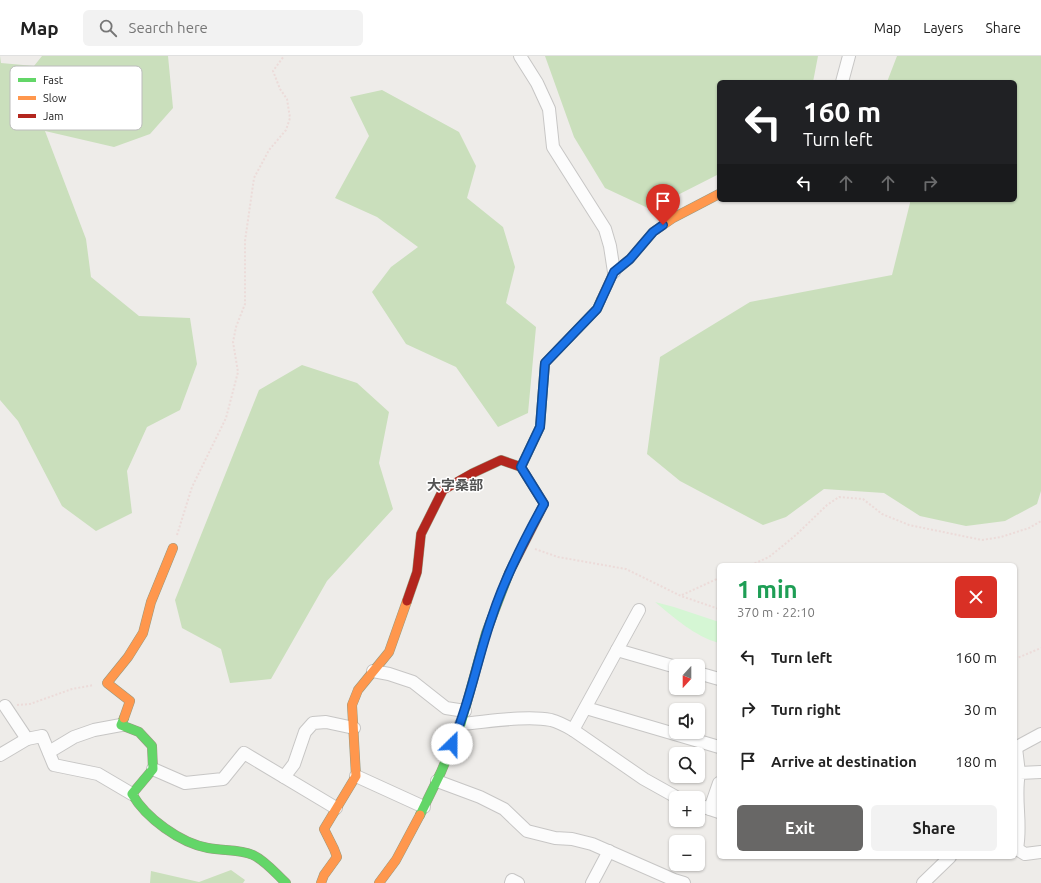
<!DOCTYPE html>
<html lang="en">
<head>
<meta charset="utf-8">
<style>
  :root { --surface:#fff; --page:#f2f2f2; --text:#222; --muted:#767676; --line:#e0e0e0; --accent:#686766 }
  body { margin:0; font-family:Ubuntu,"Noto Sans JP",sans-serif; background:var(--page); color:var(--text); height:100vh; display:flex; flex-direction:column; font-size:15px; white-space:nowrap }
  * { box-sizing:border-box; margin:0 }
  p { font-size:13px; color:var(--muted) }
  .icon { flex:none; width:22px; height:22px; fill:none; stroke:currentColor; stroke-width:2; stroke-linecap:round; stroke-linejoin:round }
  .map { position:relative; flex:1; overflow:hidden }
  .sheet { position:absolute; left:717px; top:507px; width:300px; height:296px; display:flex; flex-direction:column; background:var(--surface); border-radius:6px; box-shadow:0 1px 3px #0004 }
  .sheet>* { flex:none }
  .guide { position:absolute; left:717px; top:24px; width:300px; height:122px; border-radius:6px; box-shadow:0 1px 3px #0004; background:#202124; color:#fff; overflow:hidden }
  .needle { width:26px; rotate:201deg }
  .fabs { position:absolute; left:669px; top:603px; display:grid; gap:8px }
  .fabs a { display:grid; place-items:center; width:36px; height:36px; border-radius:6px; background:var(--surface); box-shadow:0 1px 3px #0004; font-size:20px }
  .pin { position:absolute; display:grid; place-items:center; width:34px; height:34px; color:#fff; margin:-41px -17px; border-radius:50% 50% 50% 0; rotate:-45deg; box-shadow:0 0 4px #0007 }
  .pin .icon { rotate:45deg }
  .me { position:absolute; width:44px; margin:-22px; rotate:23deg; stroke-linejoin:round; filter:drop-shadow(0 0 3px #0008) }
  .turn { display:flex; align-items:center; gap:14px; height:84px; padding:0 20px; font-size:18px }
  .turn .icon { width:52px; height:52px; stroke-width:2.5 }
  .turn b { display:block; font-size:28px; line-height:34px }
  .lanes { display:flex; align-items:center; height:38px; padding:0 20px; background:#0003; justify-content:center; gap:20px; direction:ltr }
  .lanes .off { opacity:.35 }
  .round { display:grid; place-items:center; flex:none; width:42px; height:42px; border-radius:6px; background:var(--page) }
  .headline { display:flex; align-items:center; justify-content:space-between; height:68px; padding:0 20px }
  h1 { font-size:24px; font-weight:700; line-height:30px; color:#1e9e55 }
  .primary-button { display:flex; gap:8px; margin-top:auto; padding:8px 20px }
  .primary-button a { flex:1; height:46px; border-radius:6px; background:var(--accent); color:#fff; font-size:16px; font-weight:700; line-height:46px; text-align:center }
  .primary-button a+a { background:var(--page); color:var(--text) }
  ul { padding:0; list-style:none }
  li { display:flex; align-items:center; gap:12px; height:52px; padding:0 20px }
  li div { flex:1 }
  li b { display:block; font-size:15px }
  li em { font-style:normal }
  header { display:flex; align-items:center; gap:24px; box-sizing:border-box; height:56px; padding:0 20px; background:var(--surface); border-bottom:1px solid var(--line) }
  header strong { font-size:19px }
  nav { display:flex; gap:22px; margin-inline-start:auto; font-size:14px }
  .search { width:280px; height:36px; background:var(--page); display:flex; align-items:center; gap:10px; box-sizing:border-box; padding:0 14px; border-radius:6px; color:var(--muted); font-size:15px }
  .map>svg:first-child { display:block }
</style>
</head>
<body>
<header>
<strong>Map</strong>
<div class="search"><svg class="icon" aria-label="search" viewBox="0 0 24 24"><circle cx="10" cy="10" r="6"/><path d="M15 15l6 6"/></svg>Search here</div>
<nav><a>Map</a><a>Layers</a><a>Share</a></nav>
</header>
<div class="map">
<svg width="1041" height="827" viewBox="0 0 1041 827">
  <rect width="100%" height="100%" fill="#eeece9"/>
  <g fill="#cadfbc">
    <polygon points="0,0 1,7 34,10 42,0 168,0 173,52 150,78 114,91 45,75 86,183 91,221 139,260 190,262 197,308 180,354 147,371 127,415 132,457 96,475 62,450 18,365 0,344"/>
    <polygon points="545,0 818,0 813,26 719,26 719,118 650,153 605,132 574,81"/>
    <polygon points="897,0 1041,0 1041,435 1037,448 1005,465 966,470 920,460 884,437 824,433 786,461 763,469 680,425 647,398 660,301 750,246 892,219 910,147 910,144 1015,144 1015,26 887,26"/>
    <polygon points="382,34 459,76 476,110 467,142 503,171 515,211 506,247 536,271 528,357 498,371 456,311 406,288 372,236 391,211 418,191 377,161 335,142 369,80 350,41"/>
    <polygon points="302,309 357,327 389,356 379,407 393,453 327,525 271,623 230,627 221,593 182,572 175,544 259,334"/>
    <polygon points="231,814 245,824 243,827 150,827 151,815 199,826"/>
  </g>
  <path fill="#d5f6d4" d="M 655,546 L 674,551 L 719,566 L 719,587 C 694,580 675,562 655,546 Z"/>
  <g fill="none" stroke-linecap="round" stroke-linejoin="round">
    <defs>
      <g id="street">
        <polyline points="520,0 537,27 549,53 553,91 605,173 610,190 614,216"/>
        <polyline points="842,26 849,0"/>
        <polyline points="617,594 676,611"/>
        <polyline points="373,615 389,618 413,626 446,652 465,655"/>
        <polyline points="698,617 719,623"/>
        <polyline points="5,650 27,683 42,680 54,709 98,718 132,738"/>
        <polyline points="586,652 719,691"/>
        <path d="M 461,668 C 487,666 526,659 551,664 C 559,666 566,670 573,674 L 644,723 L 678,742"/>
        <polyline points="573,674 639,554"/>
        <polyline points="1015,692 1041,678"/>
        <polyline points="1016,692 1019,717"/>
        <polyline points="49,696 74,681 94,674 121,669"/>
        <polyline points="0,699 27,683"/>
        <polyline points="153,713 185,727 223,723 244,697 336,752"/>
        <polyline points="356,720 424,751"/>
        <polyline points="284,721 294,708 305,676 313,667 326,666 354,672"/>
        <polyline points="437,725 480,741 504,753 527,775 555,782 572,783 592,788 674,824 684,827"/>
        <polyline points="698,749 719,756"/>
        <polyline points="710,753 719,727"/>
        <polyline points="1015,792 1025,798 1041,796"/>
        <path d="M 1017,792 C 1022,768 1014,742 1019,717 L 1041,716"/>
        <polyline points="511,827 512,824 518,827"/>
        <polyline points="592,827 609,795"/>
        <polyline points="923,827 950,801"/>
      </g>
      <g id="fast">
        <polyline points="521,411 540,371 545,307 597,253 601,244"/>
        <path d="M 124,662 L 121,669 L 139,676 L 152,690 L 153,713 L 132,738 C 146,762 180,787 208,792 C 223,795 239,793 253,799 C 266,805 276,818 286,827"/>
        <polyline points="420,759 441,716 461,668 486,577 509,517"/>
      </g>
      <g id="slow">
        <polyline points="601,244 614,216 630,203 653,176 673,162 719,138"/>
        <polyline points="124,662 130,645 107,627 128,601 143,577 151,546 173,492"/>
        <polyline points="321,827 324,819 337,801 334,793 324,773 356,720 352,649 358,634 389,596 407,545"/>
        <polyline points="379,827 396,804 420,759"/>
      </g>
      <polyline id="jam" points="407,545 417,516 421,478 443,434 473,417 501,404 521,411 544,448 509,517"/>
    </defs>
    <use href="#street" stroke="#c7c6c5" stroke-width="14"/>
    <use href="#fast" stroke="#99997f" stroke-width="10"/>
    <use href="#slow" stroke="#99997f" stroke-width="10"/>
    <use href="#jam" stroke="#99997f" stroke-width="10"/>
    <g stroke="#ecdbd9" stroke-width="2" stroke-dasharray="2 2" stroke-linecap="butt">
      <polyline points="177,479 192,431 226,362 238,316 233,286 236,271 245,248 245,185 254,122 269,94 286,74 290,62 287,43 280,33 273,15 284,0"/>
      <polyline points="535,493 558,501 626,513 681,540 719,553"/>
      <polyline points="751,509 769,501 796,479 827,449 839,441 863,443 882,458 909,469 982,484 1001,481 1029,472 1041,465"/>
      <polyline points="682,539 719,522"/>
      <polyline points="1015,603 1041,592"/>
      <polyline points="17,649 30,648 72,633 94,629"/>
    </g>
    <use href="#street" stroke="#fcfcfc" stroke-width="12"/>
    <use href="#fast" stroke="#63d668" stroke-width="9"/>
    <use href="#slow" stroke="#ff974d" stroke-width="9"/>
    <use href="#jam" stroke="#b3261e" stroke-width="9"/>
  </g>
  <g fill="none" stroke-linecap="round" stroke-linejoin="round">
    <defs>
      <path id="route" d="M 452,688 C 470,647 477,603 492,561 C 505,521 524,484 544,448 L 521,411 L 540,371 L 545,307 L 597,253 L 614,216 L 630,203 L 653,176 L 663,169"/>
    </defs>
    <use href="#route" stroke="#114b97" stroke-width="10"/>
    <use href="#route" stroke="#1a73e8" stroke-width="7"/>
  </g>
  <g text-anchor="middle" stroke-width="3" stroke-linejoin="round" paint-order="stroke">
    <g font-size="14" font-weight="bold" fill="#535353" stroke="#fff">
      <text x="455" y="434">大字桑部</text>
    </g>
  </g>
  <rect x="10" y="10" width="132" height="64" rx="6" fill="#fff" stroke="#bcbcbc" stroke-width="1"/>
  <rect x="18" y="22" width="18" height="4" fill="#63d668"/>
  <rect x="18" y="40" width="18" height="4" fill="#ff974d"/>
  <rect x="18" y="58" width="18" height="4" fill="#b3261e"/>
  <g font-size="11" fill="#202020">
    <text x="43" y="28">Fast</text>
    <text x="43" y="46">Slow</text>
    <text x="43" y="64">Jam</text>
  </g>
</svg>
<div class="fabs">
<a><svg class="needle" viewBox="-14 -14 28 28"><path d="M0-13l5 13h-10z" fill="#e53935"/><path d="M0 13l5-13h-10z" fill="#767676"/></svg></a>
<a><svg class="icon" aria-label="sound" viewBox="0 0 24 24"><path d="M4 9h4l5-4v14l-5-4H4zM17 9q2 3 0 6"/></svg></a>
<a><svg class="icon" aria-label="search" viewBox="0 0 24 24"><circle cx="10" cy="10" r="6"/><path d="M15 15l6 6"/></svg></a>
<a>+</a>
<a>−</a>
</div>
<div class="pin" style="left:663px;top:169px;background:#d93025"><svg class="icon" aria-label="arrive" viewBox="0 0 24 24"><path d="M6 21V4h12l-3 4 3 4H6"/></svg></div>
<svg class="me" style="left:452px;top:688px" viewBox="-20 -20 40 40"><circle r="19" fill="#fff"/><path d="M0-13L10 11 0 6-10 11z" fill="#1a73e8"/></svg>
<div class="guide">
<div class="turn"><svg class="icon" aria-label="left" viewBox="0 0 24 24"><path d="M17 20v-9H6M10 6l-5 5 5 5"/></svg><div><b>160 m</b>Turn left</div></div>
<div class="lanes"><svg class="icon" aria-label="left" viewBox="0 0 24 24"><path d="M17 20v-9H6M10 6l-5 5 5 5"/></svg><svg class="icon off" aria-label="ahead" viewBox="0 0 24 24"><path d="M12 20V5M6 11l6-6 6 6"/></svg><svg class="icon off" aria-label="ahead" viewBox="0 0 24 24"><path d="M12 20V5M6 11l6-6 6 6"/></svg><svg class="icon off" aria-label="right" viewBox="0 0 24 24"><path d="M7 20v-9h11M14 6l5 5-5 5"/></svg></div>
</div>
<section class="sheet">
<div class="headline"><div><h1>1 min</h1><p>370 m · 22:10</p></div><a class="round" style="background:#d93025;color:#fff"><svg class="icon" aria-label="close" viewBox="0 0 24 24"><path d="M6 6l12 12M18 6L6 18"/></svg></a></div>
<ul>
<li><svg class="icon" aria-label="left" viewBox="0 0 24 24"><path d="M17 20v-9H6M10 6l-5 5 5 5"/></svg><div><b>Turn left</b></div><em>160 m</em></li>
<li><svg class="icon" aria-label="right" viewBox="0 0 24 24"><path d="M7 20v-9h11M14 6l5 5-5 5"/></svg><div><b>Turn right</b></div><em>30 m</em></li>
<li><svg class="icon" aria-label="arrive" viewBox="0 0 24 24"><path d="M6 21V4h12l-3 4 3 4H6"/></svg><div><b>Arrive at destination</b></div><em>180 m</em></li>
</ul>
<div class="primary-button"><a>Exit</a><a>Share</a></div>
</section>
</div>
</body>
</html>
